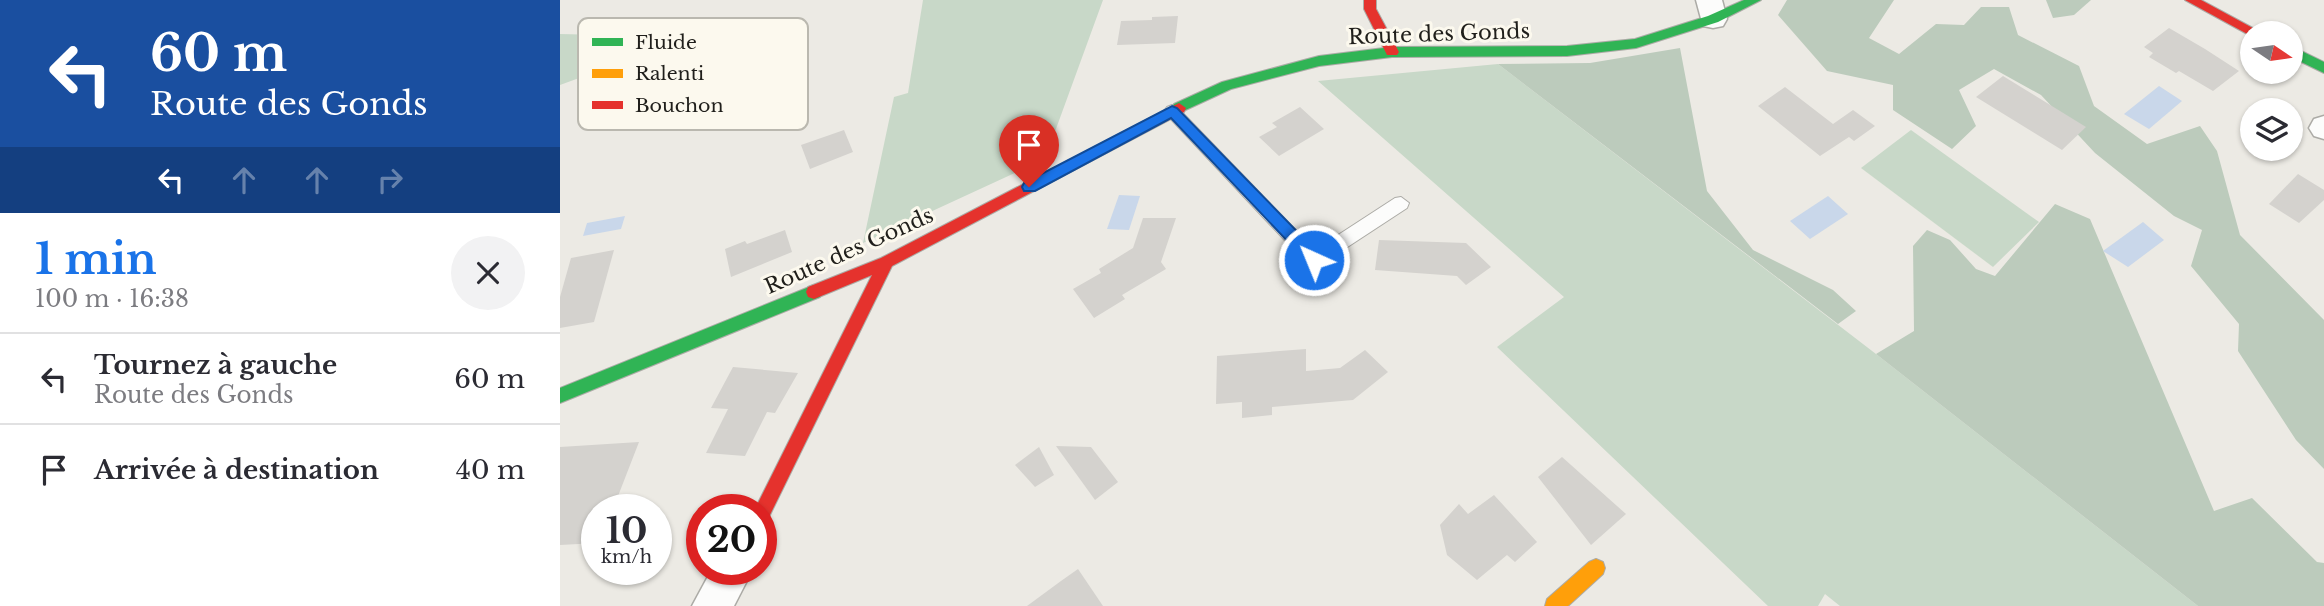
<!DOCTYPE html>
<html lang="fr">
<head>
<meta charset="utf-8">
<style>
  :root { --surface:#fff; --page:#f2f2f3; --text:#2b2b33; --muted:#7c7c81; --line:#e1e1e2; --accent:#1a73e8 }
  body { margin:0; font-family:"Libre Baskerville",serif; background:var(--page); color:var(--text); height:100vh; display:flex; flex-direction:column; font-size:26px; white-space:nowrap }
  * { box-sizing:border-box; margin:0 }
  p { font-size:23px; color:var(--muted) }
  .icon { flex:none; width:38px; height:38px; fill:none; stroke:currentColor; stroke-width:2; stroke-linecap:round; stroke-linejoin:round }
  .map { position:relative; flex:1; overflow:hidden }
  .side { display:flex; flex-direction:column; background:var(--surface); width:560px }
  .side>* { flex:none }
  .hud { background:#1a4fa0; color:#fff; overflow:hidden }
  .needle { width:46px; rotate:103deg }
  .buttons { position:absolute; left:1680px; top:21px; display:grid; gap:14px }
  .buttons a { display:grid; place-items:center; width:63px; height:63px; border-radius:50%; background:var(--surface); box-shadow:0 2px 5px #0004; font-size:35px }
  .speed { position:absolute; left:21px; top:494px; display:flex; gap:14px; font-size:35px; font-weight:700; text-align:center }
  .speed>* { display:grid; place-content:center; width:91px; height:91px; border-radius:50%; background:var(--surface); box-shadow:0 2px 5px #0004; line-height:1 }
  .speed small { font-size:18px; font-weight:400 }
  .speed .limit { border:10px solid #d22; background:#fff; color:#111 }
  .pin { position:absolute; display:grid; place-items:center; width:60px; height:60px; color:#fff; margin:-72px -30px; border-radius:50% 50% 50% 0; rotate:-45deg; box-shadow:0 0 7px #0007 }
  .pin .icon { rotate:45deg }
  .me { position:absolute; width:77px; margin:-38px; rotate:316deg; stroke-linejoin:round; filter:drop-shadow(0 0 5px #0008) }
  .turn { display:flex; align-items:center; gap:24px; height:147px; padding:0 35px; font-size:32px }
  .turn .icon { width:91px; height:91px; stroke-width:2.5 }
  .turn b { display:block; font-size:49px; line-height:60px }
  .lanes { display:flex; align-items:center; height:66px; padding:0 35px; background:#0003; justify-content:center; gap:35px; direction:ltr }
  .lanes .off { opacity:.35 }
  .round { display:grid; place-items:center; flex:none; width:74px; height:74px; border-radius:37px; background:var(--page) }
  .headline { display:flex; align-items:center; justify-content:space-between; height:119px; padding:0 35px }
  h1 { font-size:42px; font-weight:700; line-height:52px; color:var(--accent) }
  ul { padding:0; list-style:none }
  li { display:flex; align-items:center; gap:21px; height:91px; padding:0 35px; border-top:2px solid var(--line) }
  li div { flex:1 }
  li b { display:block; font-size:26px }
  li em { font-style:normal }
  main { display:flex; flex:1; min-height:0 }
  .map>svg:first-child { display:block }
</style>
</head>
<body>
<main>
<section class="side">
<div class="hud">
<div class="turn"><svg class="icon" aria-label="left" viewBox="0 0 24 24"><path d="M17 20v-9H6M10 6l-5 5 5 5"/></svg><div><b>60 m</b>Route des Gonds</div></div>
<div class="lanes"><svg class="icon" aria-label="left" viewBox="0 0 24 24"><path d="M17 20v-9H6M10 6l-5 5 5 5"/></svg><svg class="icon off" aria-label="ahead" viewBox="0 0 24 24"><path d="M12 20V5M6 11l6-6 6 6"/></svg><svg class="icon off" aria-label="ahead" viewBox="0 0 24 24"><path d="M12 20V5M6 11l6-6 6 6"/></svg><svg class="icon off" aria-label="right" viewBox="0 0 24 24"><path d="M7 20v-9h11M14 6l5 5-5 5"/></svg></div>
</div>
<div class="headline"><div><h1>1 min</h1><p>100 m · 16:38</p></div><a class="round"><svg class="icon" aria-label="close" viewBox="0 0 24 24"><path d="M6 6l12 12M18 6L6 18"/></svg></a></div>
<ul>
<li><svg class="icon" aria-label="left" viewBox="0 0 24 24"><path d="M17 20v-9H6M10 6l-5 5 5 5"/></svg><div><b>Tournez à gauche</b><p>Route des Gonds</p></div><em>60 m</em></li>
<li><svg class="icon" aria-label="arrive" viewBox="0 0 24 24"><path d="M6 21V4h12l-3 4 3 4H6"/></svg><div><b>Arrivée à destination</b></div><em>40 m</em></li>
</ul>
</section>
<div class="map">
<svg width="1764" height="606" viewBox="0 0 1764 606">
  <rect width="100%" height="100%" fill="#eceae4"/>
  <g fill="#c8d8c8">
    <polygon points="363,0 543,0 485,159 303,243 334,97 348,93"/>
    <polygon points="0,34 131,37 0,85"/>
    <polygon points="938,64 1316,354 1638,606 1280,606 1265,594 1258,606 1208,606 937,347 1004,297 758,81"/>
    <polygon points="1351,130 1479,222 1433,267 1301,168"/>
  </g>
  <g fill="#bccbbc">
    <polygon points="1227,0 1334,0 1309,38 1339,54 1376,24 1404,25 1421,7 1449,7 1458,35 1519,66 1534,106 1587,144 1640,126 1657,151 1680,235 1764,320 1764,469 1736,440 1678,351 1679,324 1631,266 1642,230 1614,216 1535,153 1481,95 1434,69 1399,90 1416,126 1392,149 1333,110 1333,85 1267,71 1218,15"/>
    <polygon points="1486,0 1531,0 1514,15 1493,18"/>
    <polygon points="1120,48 1147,191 1193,250 1273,290 1296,311 1278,324 938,64 1030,63"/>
    <polygon points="1495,204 1530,219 1654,511 1692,498 1757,562 1764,563 1764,606 1638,606 1316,354 1354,331 1353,246 1367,230 1390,240 1416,269 1435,276"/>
  </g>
  <g fill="#c9d7ea">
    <polygon points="1599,86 1622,101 1589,129 1564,114"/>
    <polygon points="559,195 580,196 569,230 547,229"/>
    <polygon points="1268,196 1288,214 1250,239 1230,221"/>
    <polygon points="65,216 61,229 23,236 27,223"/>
    <polygon points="1583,222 1604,240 1568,267 1543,251"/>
  </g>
  <g fill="#d4d2ce">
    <polygon points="618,16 615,43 557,45 561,21 592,20 592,17"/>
    <polygon points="1609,28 1645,49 1679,71 1653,91 1619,71 1616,73 1589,57 1593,53 1584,47"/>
    <polygon points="1443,76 1526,127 1502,150 1416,97"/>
    <polygon points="1225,87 1273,124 1293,110 1315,126 1294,141 1289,137 1260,156 1198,106"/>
    <polygon points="740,107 764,129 719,156 699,137 717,127 712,123"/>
    <polygon points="284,130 293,152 250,169 241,145"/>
    <polygon points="1738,174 1764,190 1764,200 1739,223 1709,204"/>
    <polygon points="583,218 616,218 601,262 606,269 562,295 565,299 534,318 513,289 541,273 539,269 573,248"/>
    <polygon points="225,230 232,252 171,277 165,249 185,241 187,244"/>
    <polygon points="819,240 906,243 931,267 906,285 897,276 815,270"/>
    <polygon points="54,250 34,322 0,328 0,297 11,258"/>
    <polygon points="746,349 746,371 780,368 805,350 828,372 793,400 712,407 712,415 682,418 682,402 656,404 657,356"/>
    <polygon points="173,367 238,373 215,413 207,412 185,456 146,453 168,409 151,408"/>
    <polygon points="79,442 53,509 37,509 37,543 0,545 0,447"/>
    <polygon points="496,446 531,447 558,482 535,500"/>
    <polygon points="479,447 494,475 475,487 455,465"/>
    <polygon points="1002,457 1066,514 1031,545 978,477"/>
    <polygon points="934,495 977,542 955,562 947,555 917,580 887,555 880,525 899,504 908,514"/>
    <polygon points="518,569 543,606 467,606 501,581"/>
  </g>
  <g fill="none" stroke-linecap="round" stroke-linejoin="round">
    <defs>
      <polygon id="lane" points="612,105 617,107 755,250 835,198 841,197 849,203 847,208 760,265 748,265 607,115 604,111 607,107"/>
      <g id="street">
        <polygon points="1136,0 1162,0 1167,19 1163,26 1153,28 1143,26"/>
        <polygon points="1764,116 1764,139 1754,136 1749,128 1754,119"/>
        <polygon points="152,569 193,569 174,606 132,606"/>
      </g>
      <g id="fast">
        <polygon points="1184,0 1201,0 1158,22 1076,48 1007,56 832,57 759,66 671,89 619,113 612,108 614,104 662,82 759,56 832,47 1007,46 1075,39 1148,16"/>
        <polygon points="1731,46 1764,62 1764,73 1731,57"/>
        <polygon points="254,285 260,287 262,292 260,297 0,403 0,388"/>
      </g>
      <polygon id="slow" points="1036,559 1043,562 1045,568 1043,574 1008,606 985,606 987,599 1029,562"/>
      <g id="jam">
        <polygon points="804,0 816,0 816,9 839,52 837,55 827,55 804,9"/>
        <polygon points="1625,0 1641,0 1702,33 1692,33 1691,36"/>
        <polygon points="619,103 626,108 624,112 332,266 207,521 201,523 201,509 195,509 312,275 254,299 248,297 246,292 248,287 321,258"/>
      </g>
    </defs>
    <use href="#lane" stroke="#acaba6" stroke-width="2"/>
    <use href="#street" stroke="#acaba6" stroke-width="3"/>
    <use href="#fast" stroke="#acaba6" stroke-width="2"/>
    <use href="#slow" stroke="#acaba6" stroke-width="2"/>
    <use href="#jam" stroke="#acaba6" stroke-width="2"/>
    <use href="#lane" fill="#fcfcfb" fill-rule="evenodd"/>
    <use href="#street" fill="#fcfcfb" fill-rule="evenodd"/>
    <use href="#fast" fill="#30b455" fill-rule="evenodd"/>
    <use href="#slow" fill="#ff9f0a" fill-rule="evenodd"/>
    <use href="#jam" fill="#e5322d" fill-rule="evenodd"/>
  </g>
  <polygon fill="#1a73e8" stroke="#114b97" stroke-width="2" points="612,106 617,108 760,255 762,260 760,264 749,264 611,118 475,191 464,191 462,187 464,183"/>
  <g text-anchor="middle" stroke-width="6" stroke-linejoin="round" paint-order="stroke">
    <g font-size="21" fill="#201f1b" stroke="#fcf9ee">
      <text transform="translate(879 34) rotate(-2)" y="7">Route des Gonds</text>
      <text transform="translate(289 251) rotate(-24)" y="7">Route des Gonds</text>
    </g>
  </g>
  <rect x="18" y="18" width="230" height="112" rx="10" fill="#fcf9ee" stroke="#bab8af" stroke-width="2"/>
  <rect x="32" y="38" width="31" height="8" fill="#30b455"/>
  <rect x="32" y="69" width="31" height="9" fill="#ff9f0a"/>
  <rect x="32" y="101" width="31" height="8" fill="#e5322d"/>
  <g font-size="19" fill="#201f1b">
    <text x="75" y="49">Fluide</text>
    <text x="75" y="80">Ralenti</text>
    <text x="75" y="112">Bouchon</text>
  </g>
</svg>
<div class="buttons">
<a><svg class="needle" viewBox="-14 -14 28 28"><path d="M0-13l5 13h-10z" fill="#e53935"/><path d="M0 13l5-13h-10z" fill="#7c7c81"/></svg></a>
<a><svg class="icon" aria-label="layers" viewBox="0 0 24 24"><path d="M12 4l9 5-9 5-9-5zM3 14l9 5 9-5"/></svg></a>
</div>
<div class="speed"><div>10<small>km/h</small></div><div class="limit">20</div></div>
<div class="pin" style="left:469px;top:187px;background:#d93025"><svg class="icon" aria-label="arrive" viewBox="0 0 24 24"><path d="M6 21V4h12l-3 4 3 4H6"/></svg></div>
<svg class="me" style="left:754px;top:260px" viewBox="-20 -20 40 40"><circle r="17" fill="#1a73e8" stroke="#fff" stroke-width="3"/><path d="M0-11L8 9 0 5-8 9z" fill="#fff"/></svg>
</div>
</main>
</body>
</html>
